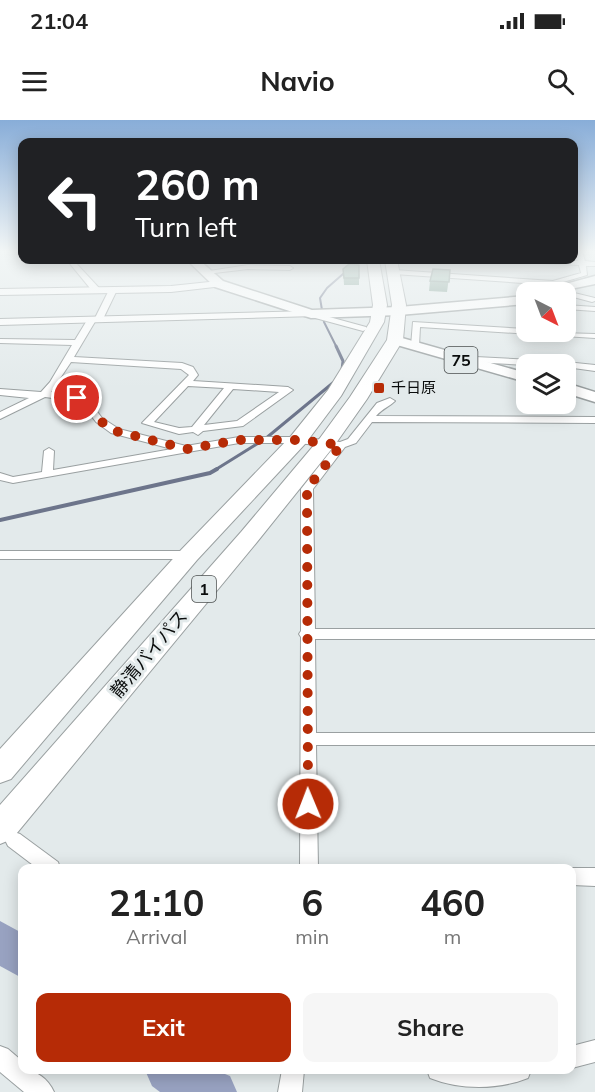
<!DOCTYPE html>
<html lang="en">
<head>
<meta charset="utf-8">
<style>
  :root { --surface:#fff; --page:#f6f6f6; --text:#222; --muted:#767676; --accent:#b62b06 }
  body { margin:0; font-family:Mulish,"Noto Sans JP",sans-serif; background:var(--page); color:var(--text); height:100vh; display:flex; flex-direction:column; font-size:22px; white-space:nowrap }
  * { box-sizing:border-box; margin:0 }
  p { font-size:20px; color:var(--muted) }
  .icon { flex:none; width:33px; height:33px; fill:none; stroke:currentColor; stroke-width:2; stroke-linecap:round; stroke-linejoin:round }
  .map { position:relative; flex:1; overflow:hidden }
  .drawer { position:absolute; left:18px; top:744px; width:558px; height:210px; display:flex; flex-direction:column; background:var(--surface); border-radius:12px; box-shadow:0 3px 15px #0003 }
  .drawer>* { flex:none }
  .guide { position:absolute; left:18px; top:18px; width:560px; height:126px; border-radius:12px; box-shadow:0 3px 15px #0003; background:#202124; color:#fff; overflow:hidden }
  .needle { width:39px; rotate:138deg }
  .buttons { position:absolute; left:516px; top:162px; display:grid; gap:12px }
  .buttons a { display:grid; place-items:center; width:60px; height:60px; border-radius:12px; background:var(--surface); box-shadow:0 3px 15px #0003; font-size:30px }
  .pin { position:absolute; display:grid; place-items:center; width:51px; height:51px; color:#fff; margin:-26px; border:3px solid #fff; border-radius:50%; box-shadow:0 2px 6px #0007 }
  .me { position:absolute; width:66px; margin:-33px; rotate:359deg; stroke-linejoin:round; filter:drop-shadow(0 0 4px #0008) }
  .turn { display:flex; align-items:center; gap:21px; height:126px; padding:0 18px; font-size:27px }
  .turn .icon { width:78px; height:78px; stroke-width:2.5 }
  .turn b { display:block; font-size:42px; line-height:51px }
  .eta { display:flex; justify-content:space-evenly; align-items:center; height:102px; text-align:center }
  .eta b { font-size:36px; font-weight:700; line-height:42px }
  .cta { display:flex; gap:12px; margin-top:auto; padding:12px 18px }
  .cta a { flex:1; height:69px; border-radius:12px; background:var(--accent); color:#fff; font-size:24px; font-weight:700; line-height:69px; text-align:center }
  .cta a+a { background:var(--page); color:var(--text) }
  .status { display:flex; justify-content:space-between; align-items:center; height:42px; padding:0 30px; background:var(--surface); direction:ltr }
  .status svg { height:16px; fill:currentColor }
  header { display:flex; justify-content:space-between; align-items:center; height:78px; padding:0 18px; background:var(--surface); font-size:27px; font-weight:700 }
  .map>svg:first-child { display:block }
</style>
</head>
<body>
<div class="status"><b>21:04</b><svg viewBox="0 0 49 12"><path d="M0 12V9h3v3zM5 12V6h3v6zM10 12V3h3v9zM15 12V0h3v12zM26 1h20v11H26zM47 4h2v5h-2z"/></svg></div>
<header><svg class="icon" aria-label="menu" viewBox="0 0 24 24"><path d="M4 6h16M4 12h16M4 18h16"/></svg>Navio<svg class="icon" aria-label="search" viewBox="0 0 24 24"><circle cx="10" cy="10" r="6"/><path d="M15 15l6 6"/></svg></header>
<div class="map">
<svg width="595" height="972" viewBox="0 0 595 972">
  <rect width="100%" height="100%" fill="#e3eaeb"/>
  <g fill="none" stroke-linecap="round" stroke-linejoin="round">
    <polyline stroke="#6d758b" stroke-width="2" points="337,228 324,202 320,178 327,168 359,140"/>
    <g stroke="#6d758b" stroke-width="3">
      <polyline points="336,226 343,241 342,250"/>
      <polyline points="215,350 265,319 334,262"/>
    </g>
    <polyline stroke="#6d758b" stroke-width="4" points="0,400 210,353 217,349"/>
    <g fill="#98a2c1" fill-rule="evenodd">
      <polygon points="0,801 22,813 22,858 0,846"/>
      <polygon points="145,950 215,950 230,956 237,972 160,972 152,966"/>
    </g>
    <defs>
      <g id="street">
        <polygon points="576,132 582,132 585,141 595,142 595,146 586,146 587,155 553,165 394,154 391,152 394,150 553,161 581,153 579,145 518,142 515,140 578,141"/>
        <polygon points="67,140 73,140 100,169 100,173 94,173"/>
        <polygon points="248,145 290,146 293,148 290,150 248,149 206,154 203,152"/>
        <path d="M 113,168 L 117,170 L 103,199 L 99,201 L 96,200 L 74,237 L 182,243 L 193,247 L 198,255 L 193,261 L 288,267 L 293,270 L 243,306 L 203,311 L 198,315 L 193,312 L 179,314 L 142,303 L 189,255 L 181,249 L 71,242 L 51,272 L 80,276 L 89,281 L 102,298 L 119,309 L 186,326 L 239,317 L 298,317 L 340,322 L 348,319 L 377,283 L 390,278 L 395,281 C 389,287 383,288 376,296 L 595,297 L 595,303 L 372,302 L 356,323 L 345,327 L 313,369 L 315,509 L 595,509 L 595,519 L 315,519 L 316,613 L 595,613 L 595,625 L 316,625 L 318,748 L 300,748 L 301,517 L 299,514 L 301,511 L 301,369 L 334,327 L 298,323 L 239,323 L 13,363 L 0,360 L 0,353 L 13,357 L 42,352 L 44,331 L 49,328 L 54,331 L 53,350 L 172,329 L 111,313 L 96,302 L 83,285 L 75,281 L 45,277 L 0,299 L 0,292 L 29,278 L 0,275 L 0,269 L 41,272 L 50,262 L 72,225 L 0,223 L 0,219 L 75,220 L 89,197 L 95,198 L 109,170 ZM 188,266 L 224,268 L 192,307 L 179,308 L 154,302 ZM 233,269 L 279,272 L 237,301 L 204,305 Z"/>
        <polygon points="566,171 595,178 595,181 592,182 566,175 566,172 563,172"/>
        <polygon points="566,185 595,187 595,191 566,189"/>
        <polygon points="311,192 366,207 367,209 363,211 308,196 307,194"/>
        <polygon points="413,202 526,209 526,212 595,214 595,218 420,207 419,226 415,229 411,226"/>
        <polygon points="456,236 554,241 558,244 526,245 453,241 452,239"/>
        <polygon points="566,242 595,245 595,251 566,247 566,244 562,244"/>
        <polygon points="0,431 189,431 195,435 189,439 0,439"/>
        <polygon points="14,712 20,714 58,742 60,748 37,748 8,726 5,720 8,714"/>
        <polygon points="572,748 595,748 595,766 572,765"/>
        <polygon points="595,920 595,942 572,948 572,926"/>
        <path d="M 0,926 L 8,929 L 22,941 L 22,950 C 37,950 48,959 54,972 L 24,972 L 0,952 Z"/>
        <polygon points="282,950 304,950 302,972 278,972"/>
        <path d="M 427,950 L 531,950 L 528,958 C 498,970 460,970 430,958 Z"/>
      </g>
      <g id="secondary">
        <polygon points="219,161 223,162 223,166 171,172 0,175 0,169 171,166"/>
        <polygon points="311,191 317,194 315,196 0,205 0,199"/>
      </g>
      <g id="primary">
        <polygon points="187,140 199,140 223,161 312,190 399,187 526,176 526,184 399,195 311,198 215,167"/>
        <polygon points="595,156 595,164 556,172 536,172"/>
        <polygon points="395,216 526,253 526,262 390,223 390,217"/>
        <polygon points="566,263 595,272 595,282 566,273"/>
      </g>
      <g id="highway">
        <polygon points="367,140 379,140 387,185 384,202 341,276 305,324 197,440 11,659 0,663 0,629 181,430 291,316 328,270 370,202 373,185"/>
        <polygon points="385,140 397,140 406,185 403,220 367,279 334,326 257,422 12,719 0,724 0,685 241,412 320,318 350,277 387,220 392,185"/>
      </g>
    </defs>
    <use href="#street" stroke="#9aa0a1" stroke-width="2"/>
    <use href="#secondary" stroke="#9aa0a1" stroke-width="2"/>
    <use href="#primary" stroke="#9aa0a1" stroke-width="3"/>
    <use href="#highway" stroke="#9aa0a1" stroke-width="2"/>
    <use href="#street" fill="#fff" fill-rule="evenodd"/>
    <use href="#secondary" fill="#fff" fill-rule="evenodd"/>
    <use href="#primary" fill="#fff" fill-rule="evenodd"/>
    <use href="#highway" fill="#fff" fill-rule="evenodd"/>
  </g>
  <g fill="#799a8d">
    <polygon points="359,145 359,165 344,165 343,149"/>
    <polygon points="450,150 447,172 429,171 430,161"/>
  </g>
  <g fill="#8db3a4" stroke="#637d73" stroke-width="1.5">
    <polygon points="349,144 359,145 359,158 344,158 343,149"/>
    <polygon points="433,149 450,150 449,162 430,161"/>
  </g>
  <linearGradient id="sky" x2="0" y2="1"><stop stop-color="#88add8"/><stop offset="0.49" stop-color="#f2f6f6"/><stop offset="1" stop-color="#f2f6f6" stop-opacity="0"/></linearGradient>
  <rect width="595" height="268" fill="url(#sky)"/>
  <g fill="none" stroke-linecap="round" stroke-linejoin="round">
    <polyline stroke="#b62b06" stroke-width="10" stroke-dasharray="0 18" points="77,278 86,283 99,300 115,311 187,329 239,320 298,320 341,325 307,369 308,684"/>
  </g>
  <rect fill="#b62b06" stroke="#e3eaeb" stroke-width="2" x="373" y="262" width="12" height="12" rx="3"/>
  <g text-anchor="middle" stroke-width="6" stroke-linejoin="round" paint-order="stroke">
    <g font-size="15" fill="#0a0c0c" stroke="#e3eaeb" text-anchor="start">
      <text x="391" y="273">千日原</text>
    </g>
    <g fill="#e3eaeb" stroke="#4b4f4f" stroke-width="1.5">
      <rect x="444.5" y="227" width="33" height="26" rx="4.5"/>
      <rect x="192" y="456" width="24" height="26" rx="4.5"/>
    </g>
    <g font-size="16" font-weight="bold" fill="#0a0c0c">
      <text x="461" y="246">75</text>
      <text x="204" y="475">1</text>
    </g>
    <g font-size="18" fill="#0a0c0c" stroke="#e3eaeb">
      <text transform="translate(149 534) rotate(-50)" y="6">静清バイパス</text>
    </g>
  </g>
</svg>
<div class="buttons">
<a><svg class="needle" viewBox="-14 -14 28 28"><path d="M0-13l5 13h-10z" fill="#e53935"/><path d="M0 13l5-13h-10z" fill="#767676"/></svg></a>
<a><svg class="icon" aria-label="layers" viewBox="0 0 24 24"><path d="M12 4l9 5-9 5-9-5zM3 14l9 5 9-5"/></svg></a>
</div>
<div class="pin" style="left:77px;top:278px;background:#d93025"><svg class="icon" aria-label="arrive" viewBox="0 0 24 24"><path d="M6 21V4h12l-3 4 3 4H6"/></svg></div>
<svg class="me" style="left:308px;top:684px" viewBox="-20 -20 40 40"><circle r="17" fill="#b62b06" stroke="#fff" stroke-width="3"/><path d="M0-11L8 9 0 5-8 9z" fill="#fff"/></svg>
<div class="guide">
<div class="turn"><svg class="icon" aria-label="left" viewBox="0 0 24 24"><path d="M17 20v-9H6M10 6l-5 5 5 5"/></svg><div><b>260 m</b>Turn left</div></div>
</div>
<section class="drawer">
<div class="eta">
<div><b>21:10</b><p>Arrival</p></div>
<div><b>6</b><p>min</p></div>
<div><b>460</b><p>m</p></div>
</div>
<div class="cta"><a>Exit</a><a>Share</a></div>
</section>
</div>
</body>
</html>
